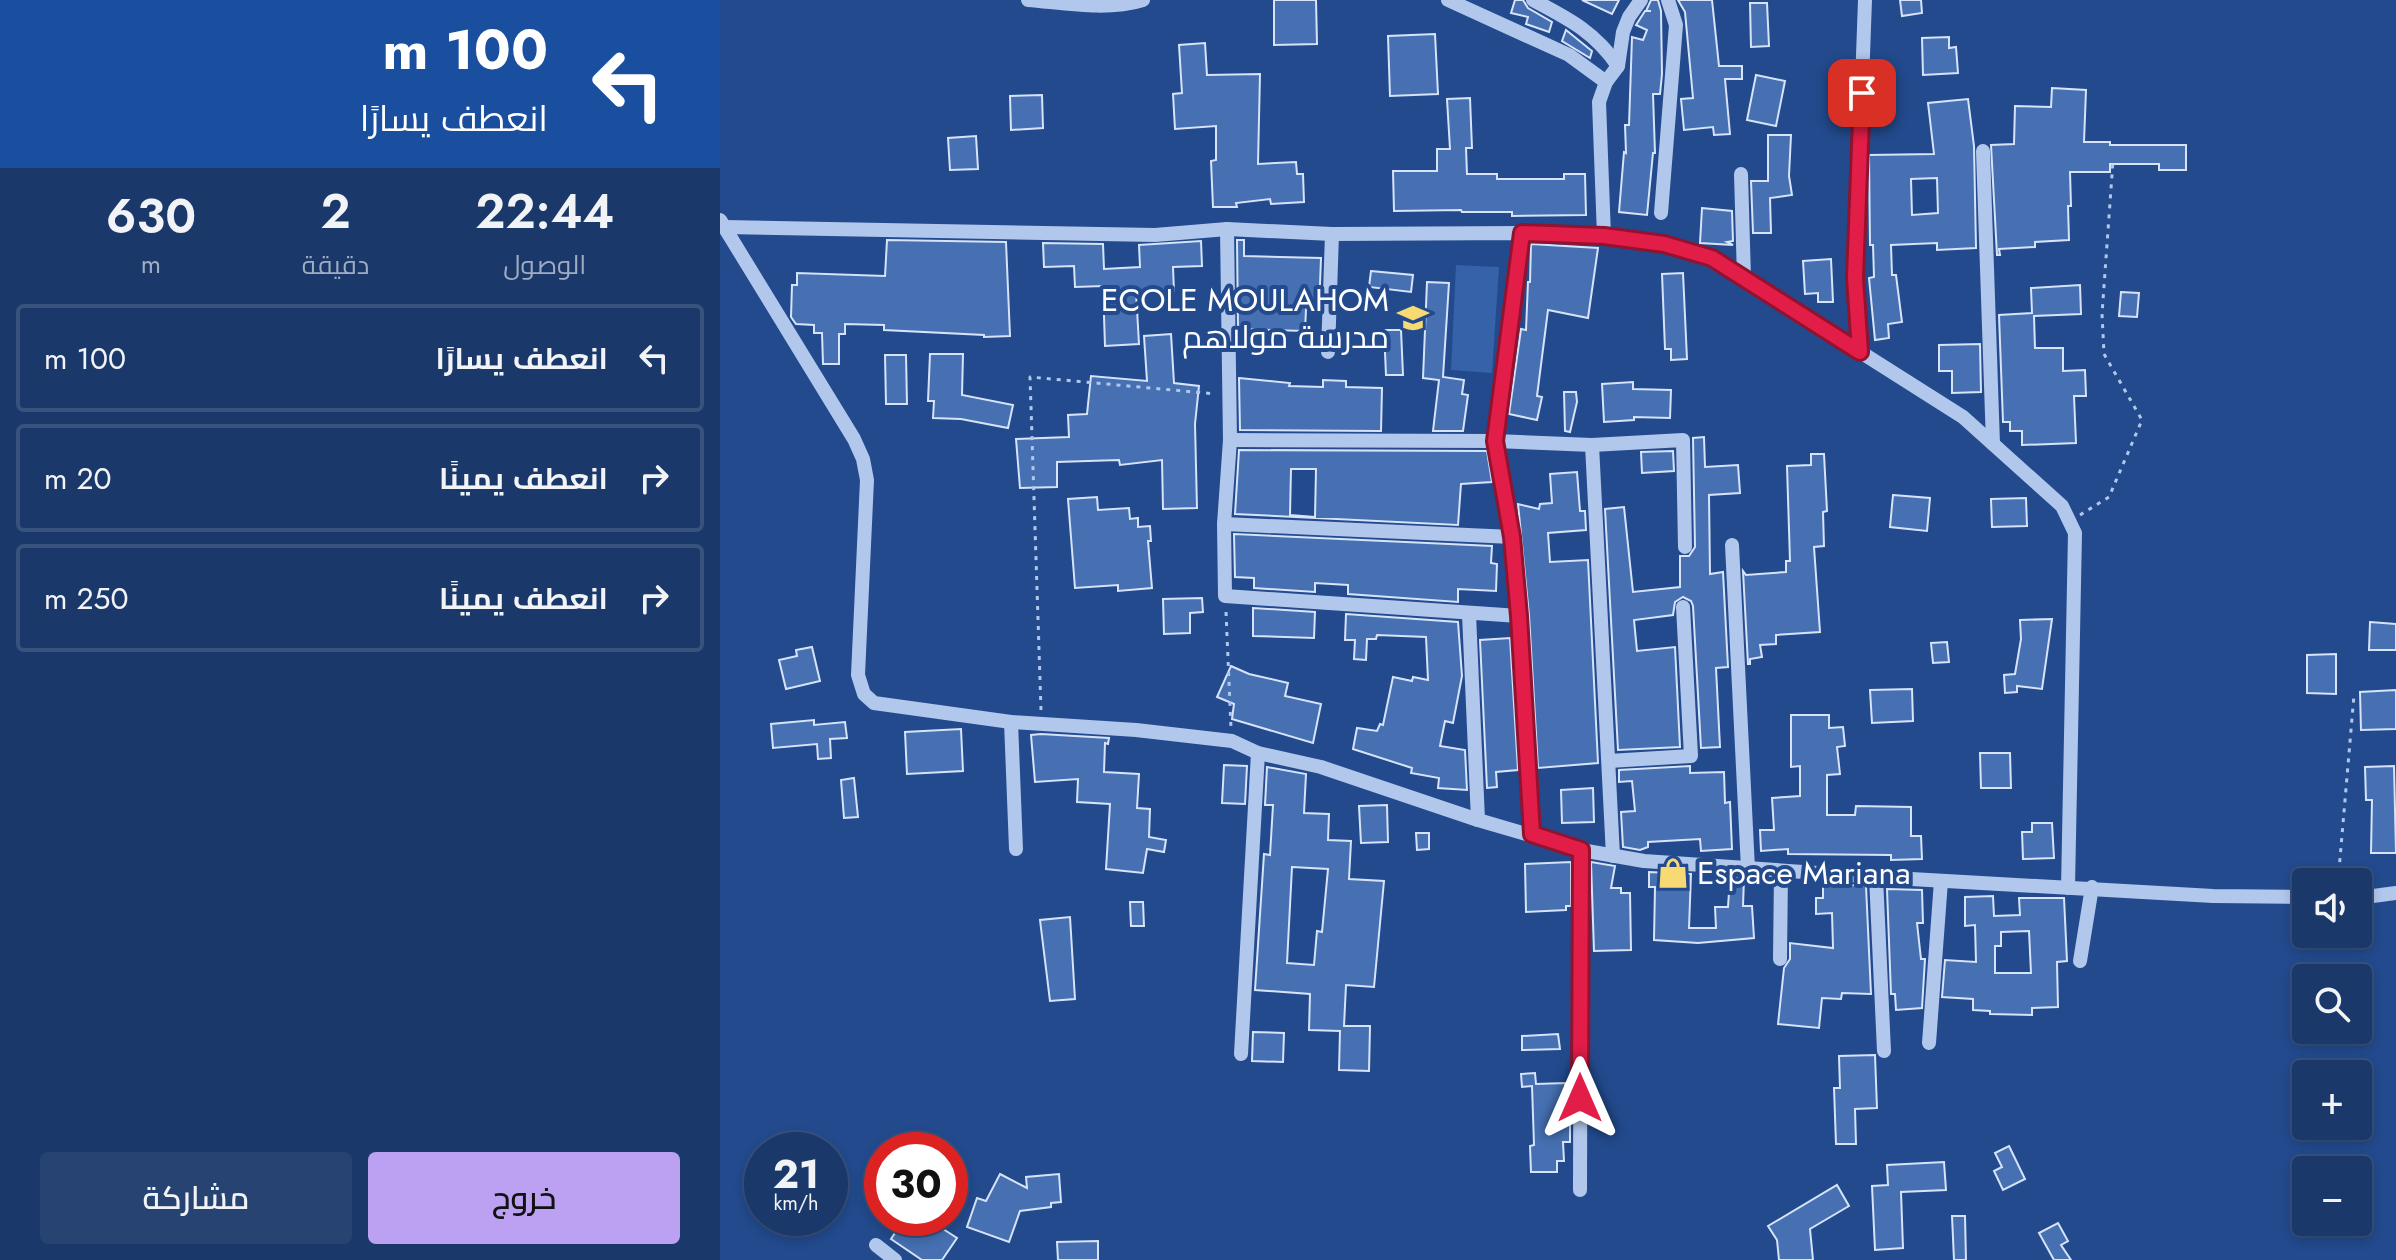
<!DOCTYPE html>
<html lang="ar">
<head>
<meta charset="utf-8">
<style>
  :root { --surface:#1a386a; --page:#274372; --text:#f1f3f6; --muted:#9facc1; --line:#38527e; --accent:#bca0f2 }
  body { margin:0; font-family:Jost,Cairo,sans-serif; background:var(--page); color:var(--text); direction:rtl; height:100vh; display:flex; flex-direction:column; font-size:30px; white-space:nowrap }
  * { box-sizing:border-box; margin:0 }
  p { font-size:26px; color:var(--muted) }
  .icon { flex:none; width:44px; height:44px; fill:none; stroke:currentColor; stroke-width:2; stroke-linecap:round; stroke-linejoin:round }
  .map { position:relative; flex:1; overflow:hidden; direction:ltr }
  .drawer { display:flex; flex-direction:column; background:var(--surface); width:720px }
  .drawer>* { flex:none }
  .hud { background:#1a4fa0; color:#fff; overflow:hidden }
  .tools { position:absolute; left:1572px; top:868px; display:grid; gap:16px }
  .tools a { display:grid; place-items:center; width:80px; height:80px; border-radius:8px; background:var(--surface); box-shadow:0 4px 12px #0003,0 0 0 2px var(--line); font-size:40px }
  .speed { position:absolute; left:24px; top:1132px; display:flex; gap:16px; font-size:40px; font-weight:700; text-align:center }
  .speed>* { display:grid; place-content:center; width:104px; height:104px; border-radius:50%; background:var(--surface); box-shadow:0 4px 12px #0003,0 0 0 2px var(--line); line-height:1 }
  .speed small { font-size:20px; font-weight:400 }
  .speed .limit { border:12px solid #d22; background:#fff; color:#111 }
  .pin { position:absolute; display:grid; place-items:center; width:68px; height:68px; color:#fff; margin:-34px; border-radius:16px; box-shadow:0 4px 12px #0006 }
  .me { position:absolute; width:88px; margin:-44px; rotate:0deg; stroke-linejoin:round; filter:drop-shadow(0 0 6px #0008) }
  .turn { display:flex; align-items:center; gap:28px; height:168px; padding:0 40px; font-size:36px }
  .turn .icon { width:104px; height:104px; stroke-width:2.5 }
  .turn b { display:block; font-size:56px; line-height:68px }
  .eta { display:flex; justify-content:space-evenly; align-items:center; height:136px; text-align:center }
  .eta b { font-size:48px; font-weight:600; line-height:56px }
  .cta { display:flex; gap:16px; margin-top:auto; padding:16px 40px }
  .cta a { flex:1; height:92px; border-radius:8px; background:var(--accent); color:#111; font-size:32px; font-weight:600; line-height:92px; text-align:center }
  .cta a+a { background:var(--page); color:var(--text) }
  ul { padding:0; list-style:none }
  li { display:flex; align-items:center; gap:24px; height:108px; margin:0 16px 12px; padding:0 24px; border:4px solid var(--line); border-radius:8px }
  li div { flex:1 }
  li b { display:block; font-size:30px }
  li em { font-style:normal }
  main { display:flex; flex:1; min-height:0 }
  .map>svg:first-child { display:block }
</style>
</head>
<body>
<main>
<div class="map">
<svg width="1676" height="1260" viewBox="0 0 1676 1260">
  <rect width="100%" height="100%" fill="#224a8d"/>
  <polygon fill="#3662aa" points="736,265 779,267 772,373 731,370"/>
  <g fill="#4670b2" stroke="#d6e3f9" stroke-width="2" fill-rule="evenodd">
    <polygon points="554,0 596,0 597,44 554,45"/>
    <polygon points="795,0 803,0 808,8 832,22 829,32 806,24 808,17 791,13"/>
    <polygon points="862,0 899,0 892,14"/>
    <polygon points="931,0 938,0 941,11 942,74 940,94 933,94 935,153 933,153 927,215 899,212 904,152 906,153 905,125 909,125 912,37 923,40 927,30 916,25 925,11 931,11 926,11"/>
    <polygon points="958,0 992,0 999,66 1022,66 1022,79 1005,79 1010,134 994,135 993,127 964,130 961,99 973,98 965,12"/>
    <polygon points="1180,0 1201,0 1202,13 1182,16"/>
    <polygon points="1030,3 1047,3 1049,46 1031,47"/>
    <polygon points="846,30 872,51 870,58 842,41"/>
    <polygon points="715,34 718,94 670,96 668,36"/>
    <polygon points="1229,37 1229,48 1236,47 1238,73 1203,75 1202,38"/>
    <polygon points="485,43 487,75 540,74 538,164 576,162 577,174 583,174 584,202 551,204 550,199 516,203 517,207 493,207 491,161 496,160 496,126 455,129 453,94 462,93 459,45"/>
    <polygon points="1036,75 1065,81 1056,126 1027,120"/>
    <polygon points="1332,88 1366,90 1364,142 1390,142 1390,145 1466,145 1466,170 1439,170 1439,164 1390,164 1390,172 1350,172 1351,206 1348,206 1349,240 1315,242 1315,247 1279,249 1280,255 1277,255 1271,145 1294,144 1295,106 1331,107"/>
    <polygon points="322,95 323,128 291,130 290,96"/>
    <polygon points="750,98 752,148 746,148 747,174 777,174 777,179 844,179 844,174 865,174 866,215 792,216 792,212 742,212 741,210 674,211 673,171 717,171 717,149 730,149 727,99"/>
    <path d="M 1248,99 L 1254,146 L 1256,248 L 1217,250 L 1217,243 L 1171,245 L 1172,275 L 1176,275 L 1182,322 L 1168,324 L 1169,338 L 1155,340 L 1149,278 L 1154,277 L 1153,245 L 1150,245 L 1149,155 L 1214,154 L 1208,103 ZM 1217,178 L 1218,213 L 1192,215 L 1191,179 Z"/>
    <polygon points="1048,135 1071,135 1069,176 1072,195 1050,198 1051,233 1033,233 1031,181 1048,181"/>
    <polygon points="256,136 258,169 230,170 228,138"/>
    <polygon points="982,208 1012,211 1013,241 1007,242 1013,245 980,243"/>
    <polygon points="167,240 286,242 290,336 264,337 264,335 164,330 164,325 125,324 125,334 119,334 119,364 103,364 102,333 94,333 94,325 76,324 71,317 72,285 77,285 77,273 165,276"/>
    <polygon points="517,240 524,240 524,256 601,258 599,310 586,309 585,331 518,329"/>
    <polygon points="481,241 482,266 453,267 454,291 416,292 419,344 385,346 383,286 355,287 354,266 324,267 323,243 383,244 384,269 420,267 419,245"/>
    <polygon points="811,244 878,248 868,318 828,310 817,396 822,397 817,420 789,414 801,329 806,330 808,282 810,282"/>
    <polygon points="1111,259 1113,302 1098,302 1098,293 1085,294 1083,261"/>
    <polygon points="651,271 693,275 691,292 649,287"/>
    <polygon points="963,273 967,359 951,360 951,349 945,349 942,274"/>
    <polygon points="707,282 729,283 723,377 744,380 742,394 748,395 743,431 713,431 719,380 703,378"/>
    <polygon points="1360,285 1361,314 1314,316 1315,348 1343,348 1343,371 1365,370 1366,396 1354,396 1356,443 1302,445 1302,431 1290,431 1290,422 1283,422 1279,315 1312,313 1311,288"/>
    <polygon points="1401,292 1419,293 1417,317 1399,316"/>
    <polygon points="664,330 681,330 683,375 666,375"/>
    <polygon points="451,334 454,383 479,386 475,424 477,508 443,509 442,460 400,465 399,460 337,462 337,487 300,488 296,439 349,437 348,415 367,414 371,376 427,381 424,336"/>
    <polygon points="1260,344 1261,392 1232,393 1232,371 1219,371 1219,345"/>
    <polygon points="210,354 243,354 242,395 293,405 288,428 241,419 213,418 214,401 208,401"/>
    <polygon points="165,355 186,355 187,404 166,404"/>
    <polygon points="519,378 570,383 569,386 603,387 603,380 626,381 626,387 662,388 661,431 520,430"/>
    <polygon points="913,382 913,389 951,390 950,418 914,417 914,420 884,422 882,384"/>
    <polygon points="844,392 856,392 857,402 850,432 845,431"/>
    <polygon points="984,437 985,467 1018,465 1020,493 989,495 990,574 1003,572 1008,667 996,668 1000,747 981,748 973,606 971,601 963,597 955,602 953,615 914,620 917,651 955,647 960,747 898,750 885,509 904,507 913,592 960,587 960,556 969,556 975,547 973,438"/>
    <path d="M 519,450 L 767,451 L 772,482 L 741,484 L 738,525 L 515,514 ZM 571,469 L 596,469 L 595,517 L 570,515 Z"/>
    <polygon points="953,451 954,471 922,473 921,452"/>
    <polygon points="1091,454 1104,454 1107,511 1103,512 1104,546 1094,547 1100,632 1056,635 1056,644 1040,645 1042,657 1030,659 1030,664 1028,664 1023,571 1026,575 1066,572 1066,561 1070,561 1067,466 1091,465"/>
    <polygon points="857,472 860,511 865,511 866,530 828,533 830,562 868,560 878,763 818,768 809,615 798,504 819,509 820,504 832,503 830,474"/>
    <polygon points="1173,495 1210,498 1207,531 1170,527"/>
    <polygon points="377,497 378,510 409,508 410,519 418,518 418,527 430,526 431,541 428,541 432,588 398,591 398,585 355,588 348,499"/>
    <polygon points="1306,498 1307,526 1272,527 1271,499"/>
    <polygon points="514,534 772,546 771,563 777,564 776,591 738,589 738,602 628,594 628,585 595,583 595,592 534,588 534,578 515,577"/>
    <polygon points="482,598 483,612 470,613 470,633 444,634 443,599"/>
    <polygon points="533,608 595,612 594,638 533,636"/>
    <polygon points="626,614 738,622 742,676 733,723 725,721 720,746 745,750 747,790 718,788 719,778 691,773 692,768 633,749 637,728 657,731 660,724 663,725 673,677 692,681 693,677 708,680 706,637 657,635 656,639 647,639 646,660 634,659 635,640 625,640"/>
    <polygon points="1332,619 1322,689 1297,686 1297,692 1285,693 1284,675 1295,674 1301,639 1300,620"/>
    <polygon points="1650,622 1676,624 1676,650 1649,650"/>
    <polygon points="790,638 798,770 776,772 777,787 767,788 760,640"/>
    <polygon points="1227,642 1229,662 1213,663 1211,643"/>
    <polygon points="92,647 100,681 66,689 59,660 77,656 76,650"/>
    <polygon points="1616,654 1616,694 1587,693 1587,655"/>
    <polygon points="511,666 529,674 568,683 565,696 601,704 593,743 512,719 514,704 497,697"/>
    <polygon points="1192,689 1193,721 1152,723 1150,690"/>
    <polygon points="1676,690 1676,729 1641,730 1640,692"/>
    <polygon points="1071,715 1109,715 1109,728 1123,727 1125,746 1117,747 1120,774 1107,775 1107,815 1135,815 1136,806 1191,807 1191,836 1201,836 1202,859 1171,860 1171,855 1068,854 1068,849 1041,851 1040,830 1054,830 1052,798 1080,796 1080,766 1071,767"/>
    <polygon points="94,720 94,725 125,722 127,738 110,739 111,758 98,759 97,744 53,748 51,724"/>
    <polygon points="241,729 243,771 187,774 185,732"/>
    <polygon points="321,734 389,738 388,744 385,743 384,772 419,774 417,808 430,809 429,837 446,840 444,852 427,849 423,873 386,869 390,804 357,802 358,779 315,782 311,735"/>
    <polygon points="1260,753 1290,753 1291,788 1261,788"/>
    <polygon points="504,765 527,766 525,804 502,803"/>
    <polygon points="970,766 970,773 1004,772 1005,803 1010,802 1012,849 981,851 980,839 928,842 928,847 920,850 903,847 901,812 915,811 912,781 899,782 899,770"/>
    <polygon points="1674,766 1676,853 1651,853 1652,800 1646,800 1645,767"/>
    <path d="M 547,767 L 586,774 L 584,813 L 609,814 L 608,840 L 631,841 L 629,879 L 664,881 L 654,987 L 626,985 L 624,1026 L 650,1026 L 649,1071 L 619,1070 L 620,1031 L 589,1030 L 590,994 L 535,990 L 544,854 L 550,855 L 553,805 L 545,805 ZM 572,867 L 608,869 L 602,932 L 597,931 L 594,965 L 567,963 Z"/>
    <polygon points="134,778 138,817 124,818 121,780"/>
    <polygon points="873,788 874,822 842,823 841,790"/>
    <polygon points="667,805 668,842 641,843 639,806"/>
    <polygon points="1312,823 1332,823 1334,858 1303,859 1302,832 1312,832"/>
    <polygon points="696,833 709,833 709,849 697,850"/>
    <polygon points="851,862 851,906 846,906 846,910 806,912 805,864"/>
    <polygon points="871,862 895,866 891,888 901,888 901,893 910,893 911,950 874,951"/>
    <polygon points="929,872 971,874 969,928 996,928 995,907 1008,907 1010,878 1024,878 1023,906 1032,906 1034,938 978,943 934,940 935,887 929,887"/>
    <polygon points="1103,883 1146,886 1151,994 1122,993 1121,999 1102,998 1099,1028 1058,1024 1064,968 1070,959 1070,943 1113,948 1112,913 1096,914 1096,898 1103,898"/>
    <polygon points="1167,889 1202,890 1203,923 1197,923 1201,959 1205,959 1202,1008 1176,1010 1175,994 1171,994"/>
    <path d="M 1273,896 L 1274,916 L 1300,915 L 1299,898 L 1344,898 L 1347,961 L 1337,962 L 1338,1007 L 1312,1008 L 1312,1015 L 1270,1014 L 1270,1011 L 1253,1010 L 1253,999 L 1222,997 L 1225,960 L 1256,962 L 1255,925 L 1245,926 L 1245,897 ZM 1309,931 L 1311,973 L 1275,973 L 1275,946 L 1281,946 L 1281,932 Z"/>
    <polygon points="410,902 423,902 424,926 411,926"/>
    <polygon points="350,917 355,999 330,1001 320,920"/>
    <polygon points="533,1032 564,1033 563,1062 532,1061"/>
    <polygon points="838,1034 840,1049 802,1050 802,1036"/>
    <polygon points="1155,1055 1157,1108 1135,1109 1136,1144 1116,1144 1114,1088 1120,1088 1119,1056"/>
    <polygon points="815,1073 816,1084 845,1083 846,1104 850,1104 850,1142 843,1142 844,1161 837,1161 837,1172 811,1172 810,1146 814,1145 812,1086 802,1087 801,1074"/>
    <polygon points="1289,1146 1305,1179 1283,1190 1274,1171 1282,1167 1275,1153"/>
    <polygon points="1224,1162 1226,1190 1181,1192 1183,1248 1155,1250 1152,1186 1168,1185 1167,1165"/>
    <polygon points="280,1174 307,1188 306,1177 339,1174 341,1202 331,1203 331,1207 300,1211 289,1242 247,1227 257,1198 266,1201"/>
    <polygon points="1117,1185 1129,1206 1090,1229 1093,1260 1059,1260 1057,1240 1048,1226"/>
    <polygon points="1232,1216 1245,1216 1246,1260 1234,1260"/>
    <polygon points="185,1218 206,1218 237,1238 222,1260 202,1260 171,1239"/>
    <polygon points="1338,1223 1348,1241 1341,1245 1351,1260 1334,1260 1319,1233"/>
    <polygon points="378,1241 378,1260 338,1260 337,1242"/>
  </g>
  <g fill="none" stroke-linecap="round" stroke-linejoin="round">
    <g stroke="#b1c7ec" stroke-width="3" stroke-dasharray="4 6" stroke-linecap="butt">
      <polyline points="1360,515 1389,497 1422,420 1384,354 1382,314 1393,161"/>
      <polyline points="506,612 511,728"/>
      <polyline points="321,710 310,377 496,394"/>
      <polyline points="1618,882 1634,695"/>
    </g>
    <g stroke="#b1c7ec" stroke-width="14">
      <path d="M 308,0 C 345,3 387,11 423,0"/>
      <polyline points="728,0 849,55 886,82"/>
      <path d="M 813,0 C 849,19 875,32 898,66"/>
      <polyline points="1263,151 1273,444"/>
      <polyline points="1021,174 1024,278"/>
      <polyline points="941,213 956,25 948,0"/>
      <polyline points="0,220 134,439 143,459 147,480 138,675 144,694 154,703 291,722 416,730 512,741 538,753 601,767 758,820 861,850 924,861 1156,877 1493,896 1586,897"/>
      <polyline points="4,227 435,235 507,229 612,234 802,233 884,236 944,244 992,258 1243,417 1342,506 1355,533 1348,888"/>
      <polyline points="507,229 510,440 504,524 505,596 799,616"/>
      <polyline points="802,233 775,441 792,537 799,616 812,834"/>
      <polyline points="884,236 879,102 886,82 898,66 903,32 909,17 921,0"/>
      <polyline points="608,352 612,234"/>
      <polyline points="1140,352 1135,278 1145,0"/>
      <polyline points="510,440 775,441 872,445 963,440 965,547"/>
      <polyline points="872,445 893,856"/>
      <polyline points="504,524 792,537"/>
      <polyline points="1012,545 1028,869"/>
      <polyline points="749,614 758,820"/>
      <polyline points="291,722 296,849"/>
      <polyline points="889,761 971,756 963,607"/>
      <polyline points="1156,877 1164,1051"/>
      <polyline points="1638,898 1676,893"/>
      <polyline points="1060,959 1061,871"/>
      <polyline points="1360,961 1372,887"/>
      <polyline points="1209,1043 1221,881"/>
      <polyline points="521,1054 538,753"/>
      <polyline points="860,1190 861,850"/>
      <polyline points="156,1245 175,1260"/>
    </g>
  </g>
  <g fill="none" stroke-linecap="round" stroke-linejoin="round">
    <defs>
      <polyline id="route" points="860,1098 861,850 812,834 799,616 792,537 775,441 802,233 884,236 944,244 992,258 1140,352 1135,278 1142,93"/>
    </defs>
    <use href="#route" stroke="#92132f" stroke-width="20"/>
    <use href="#route" stroke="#e11d48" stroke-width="14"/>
  </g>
  <defs>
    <symbol id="school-bare" viewBox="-9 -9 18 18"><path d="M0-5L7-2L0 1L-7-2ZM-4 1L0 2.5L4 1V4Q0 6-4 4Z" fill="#f7da73" stroke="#224a8d" stroke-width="2.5" paint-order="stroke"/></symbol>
    <symbol id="shop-bare" viewBox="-9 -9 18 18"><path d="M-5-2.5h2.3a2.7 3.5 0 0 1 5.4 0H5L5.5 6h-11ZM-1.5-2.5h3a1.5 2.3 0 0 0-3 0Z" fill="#f7da73" stroke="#224a8d" stroke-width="2.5" paint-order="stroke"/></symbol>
  </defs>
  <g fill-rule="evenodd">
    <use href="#school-bare" x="671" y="296" width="44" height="44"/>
    <use href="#shop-bare" x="931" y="851" width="44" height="44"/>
  </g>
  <g text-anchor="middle" stroke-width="8" stroke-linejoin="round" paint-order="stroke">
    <g font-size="32" fill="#fff" stroke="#224a8d" text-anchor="end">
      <text x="669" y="311">ECOLE MOULAHOM<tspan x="669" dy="37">مدرسة مولاهم</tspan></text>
      <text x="977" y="884" text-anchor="start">Espace Mariana</text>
    </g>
  </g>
</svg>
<div class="tools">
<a><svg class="icon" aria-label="sound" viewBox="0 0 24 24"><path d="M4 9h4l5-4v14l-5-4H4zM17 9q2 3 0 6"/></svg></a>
<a><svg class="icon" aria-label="search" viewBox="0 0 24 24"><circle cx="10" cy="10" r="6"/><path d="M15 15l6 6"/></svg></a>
<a>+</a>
<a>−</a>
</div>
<div class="speed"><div>21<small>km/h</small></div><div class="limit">30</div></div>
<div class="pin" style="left:1142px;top:93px;background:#d93025"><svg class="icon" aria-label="arrive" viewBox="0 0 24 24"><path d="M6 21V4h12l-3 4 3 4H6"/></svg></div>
<svg class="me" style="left:860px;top:1098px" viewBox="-20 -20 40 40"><path d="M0-17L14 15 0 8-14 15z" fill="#e11d48" stroke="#fff" stroke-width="4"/></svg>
</div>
<section class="drawer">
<div class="hud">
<div class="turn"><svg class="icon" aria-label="left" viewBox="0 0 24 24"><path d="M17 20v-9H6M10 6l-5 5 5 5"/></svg><div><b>100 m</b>انعطف يسارًا</div></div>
</div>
<div class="eta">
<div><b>22:44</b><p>الوصول</p></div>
<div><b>2</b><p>دقيقة</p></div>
<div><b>630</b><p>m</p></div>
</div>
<ul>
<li><svg class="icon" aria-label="left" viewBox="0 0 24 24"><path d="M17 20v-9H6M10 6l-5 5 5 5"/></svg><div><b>انعطف يسارًا</b></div><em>100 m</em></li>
<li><svg class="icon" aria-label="right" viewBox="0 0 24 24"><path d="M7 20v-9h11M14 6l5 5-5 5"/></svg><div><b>انعطف يمينًا</b></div><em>20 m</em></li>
<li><svg class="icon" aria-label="right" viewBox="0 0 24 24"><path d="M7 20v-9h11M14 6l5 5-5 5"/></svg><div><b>انعطف يمينًا</b></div><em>250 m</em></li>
</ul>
<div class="cta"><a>خروج</a><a>مشاركة</a></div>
</section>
</main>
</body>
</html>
